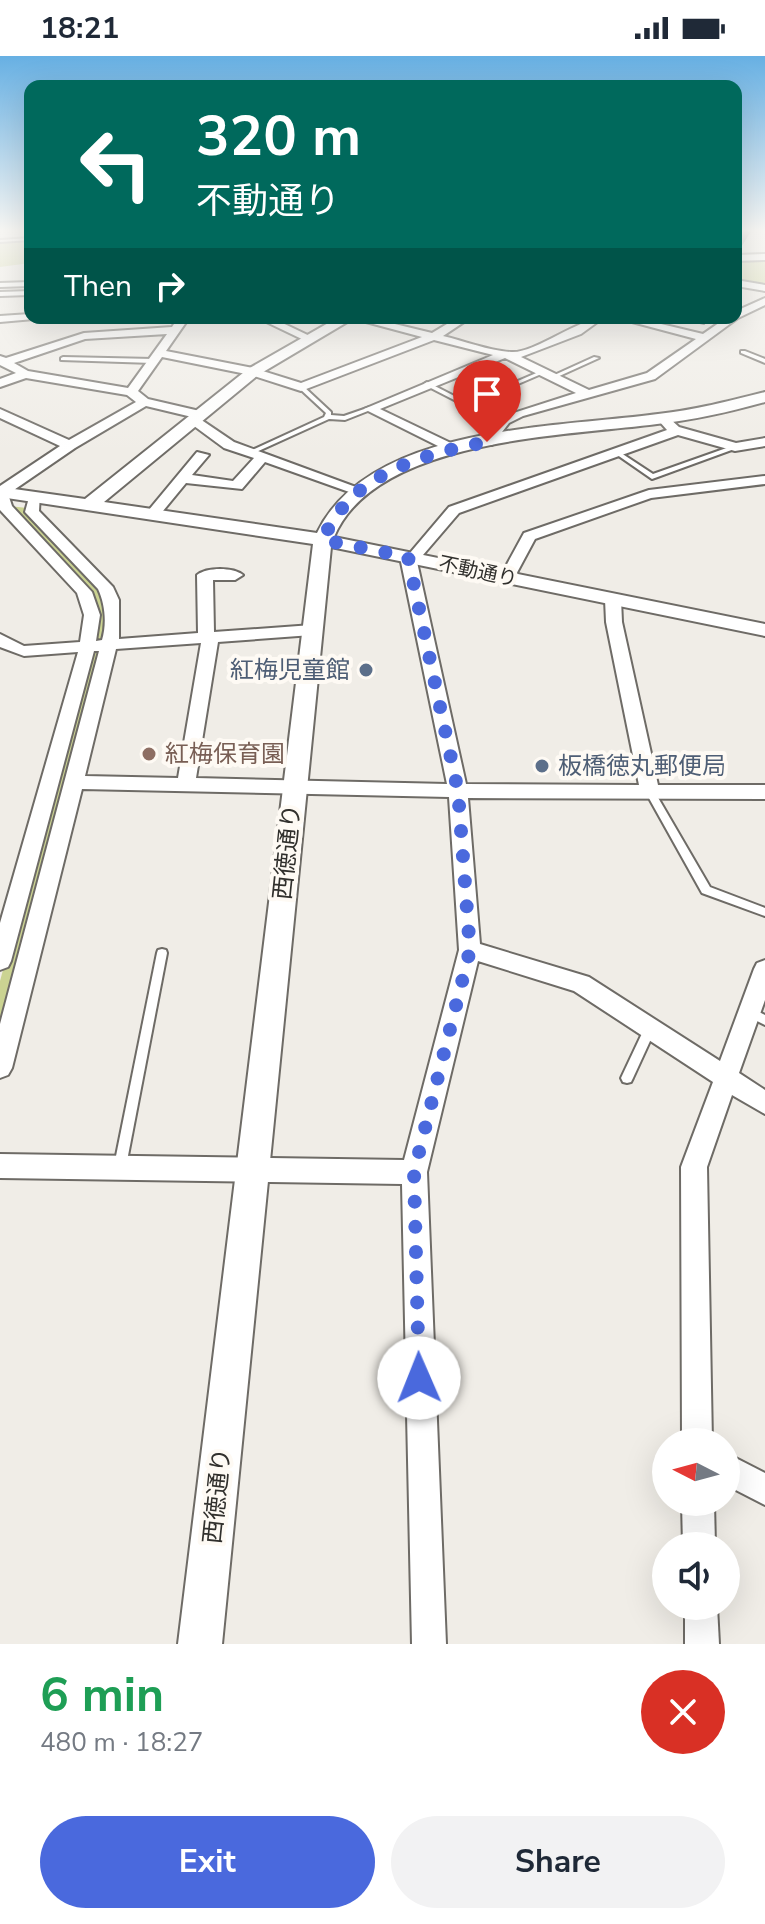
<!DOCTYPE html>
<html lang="en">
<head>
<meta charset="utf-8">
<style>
  :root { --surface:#fff; --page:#f2f2f3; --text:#1f2937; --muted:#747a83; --accent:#4a69dd }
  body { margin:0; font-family:"Nunito Sans","Noto Sans JP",sans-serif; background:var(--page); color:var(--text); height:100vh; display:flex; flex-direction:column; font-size:30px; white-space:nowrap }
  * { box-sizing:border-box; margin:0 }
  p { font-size:26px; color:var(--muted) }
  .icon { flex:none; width:44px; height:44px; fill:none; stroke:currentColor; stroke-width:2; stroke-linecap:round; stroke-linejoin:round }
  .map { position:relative; height:1588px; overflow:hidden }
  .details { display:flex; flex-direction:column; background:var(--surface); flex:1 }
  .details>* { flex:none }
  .hud { position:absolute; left:24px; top:24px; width:718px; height:244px; border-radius:16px; box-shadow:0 8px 32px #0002; background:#00695c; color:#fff; overflow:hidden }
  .needle { width:52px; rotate:276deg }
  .tools { position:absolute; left:652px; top:1372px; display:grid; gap:16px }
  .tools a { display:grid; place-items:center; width:88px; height:88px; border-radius:50%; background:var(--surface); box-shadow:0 8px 32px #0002; font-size:40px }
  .pin { position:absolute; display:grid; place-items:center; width:68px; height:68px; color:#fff; margin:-82px -34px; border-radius:50% 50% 50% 0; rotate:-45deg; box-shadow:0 0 8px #0007 }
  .pin .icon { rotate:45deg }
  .me { position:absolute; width:88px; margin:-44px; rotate:359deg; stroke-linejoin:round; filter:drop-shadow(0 0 6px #0008) }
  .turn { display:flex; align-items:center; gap:28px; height:168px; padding:0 40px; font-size:36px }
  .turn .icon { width:104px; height:104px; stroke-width:2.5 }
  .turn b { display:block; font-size:56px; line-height:68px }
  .then { display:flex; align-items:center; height:76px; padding:0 40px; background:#0003; gap:16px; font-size:30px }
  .round { display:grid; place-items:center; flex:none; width:84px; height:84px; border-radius:42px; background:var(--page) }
  .head { display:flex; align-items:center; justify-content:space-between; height:136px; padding:0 40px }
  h1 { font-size:48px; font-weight:700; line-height:60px; color:#1e9e55 }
  .cta { display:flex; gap:16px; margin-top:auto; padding:16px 40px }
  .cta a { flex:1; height:92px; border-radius:48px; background:var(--accent); color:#fff; font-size:32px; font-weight:700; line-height:92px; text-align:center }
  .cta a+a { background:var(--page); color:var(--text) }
  .status { display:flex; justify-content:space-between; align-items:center; height:56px; padding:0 40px; background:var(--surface); direction:ltr }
  .status svg { height:22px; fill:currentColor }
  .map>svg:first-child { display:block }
</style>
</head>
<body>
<div class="status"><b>18:21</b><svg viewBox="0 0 49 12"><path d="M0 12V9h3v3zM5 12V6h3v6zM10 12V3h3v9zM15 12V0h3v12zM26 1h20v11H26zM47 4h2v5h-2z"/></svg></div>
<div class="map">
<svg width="765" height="1588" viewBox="0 0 765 1588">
  <rect width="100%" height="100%" fill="#f0ede7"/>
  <g fill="#cbd392">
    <polygon points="28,185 30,207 0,211 0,187"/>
    <polygon points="736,204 765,204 765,229 736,225"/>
    <polygon points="9,450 27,452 91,519 106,544 106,583 94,584 88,533"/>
    <polygon points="89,596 103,596 0,992 0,925"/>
  </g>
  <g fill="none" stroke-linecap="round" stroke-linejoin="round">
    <defs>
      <g id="service">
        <polygon points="30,182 30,184 0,186 0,184"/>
        <polygon points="30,226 30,230 0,231 0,227"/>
        <polygon points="30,235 30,239 0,240 0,236"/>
        <polygon points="741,295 745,295 765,303 765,307 741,297"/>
        <polygon points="63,301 153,303 156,305 153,307 61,304 61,302"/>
        <polygon points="594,301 599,302 555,322 550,321"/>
        <polygon points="541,315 546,316 511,331 506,330"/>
        <polygon points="427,326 505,366 506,367 501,368 425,329 424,328"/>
        <polygon points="299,330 303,330 331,356 331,359 344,360 370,351 373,353 345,364 329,363 252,398 248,398 248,396 324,361 326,357 299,332"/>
        <polygon points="735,389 737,390 737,392 652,423 613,396 618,395 653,418"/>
        <polygon points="650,732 653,733 710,831 765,852 765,860 702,837 645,735"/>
        <polygon points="162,893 166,894 167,897 126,1110 124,1114 120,1116 116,1114 114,1110 157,897 158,894"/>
        <polygon points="749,951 765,959 765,969 745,959 743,956 745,953"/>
        <polygon points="650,967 654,969 656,972 633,1022 631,1026 627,1027 623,1026 621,1022 646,969"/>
      </g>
      <g id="minor">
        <polygon points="765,198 765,204 736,205 736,199"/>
        <polygon points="736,224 765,229 765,235 736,230"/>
        <path d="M 765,242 L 765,249 L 738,262 L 655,323 L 523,360 L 509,367 L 492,389 L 480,386 L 501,361 L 576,337 L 505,302 L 380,353 L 457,390 L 457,396 L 452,397 L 364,353 L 493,299 L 434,284 L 301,335 L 251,319 L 162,301 L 138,335 L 148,343 L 204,356 L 206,359 L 200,363 L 234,386 L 364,434 L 352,437 L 265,406 L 242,433 L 186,427 L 158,461 L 148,461 L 148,455 L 197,396 L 209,399 L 192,419 L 233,425 L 254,402 L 224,392 L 190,367 L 188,364 L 192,361 L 146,350 L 75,392 L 8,438 L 12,450 L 92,536 L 100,559 L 96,585 L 102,584 C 107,567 105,548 98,533 L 25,456 L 30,438 L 40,438 L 39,455 L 113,531 L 119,544 L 119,583 L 198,577 L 197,519 C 207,511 233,511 243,519 L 235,524 L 213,524 L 214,576 L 312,569 L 320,574 L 312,579 L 218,586 L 196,722 L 447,728 L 400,501 L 403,498 L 410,497 L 449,451 L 667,374 L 659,365 L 661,362 L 669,362 L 679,371 L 736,387 L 765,382 L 765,390 L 735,395 L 678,379 L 459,457 L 417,506 L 466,728 L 639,729 L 606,566 L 605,543 L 613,538 L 621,543 L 622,566 L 658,729 L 765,729 L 765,743 L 468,742 L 480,888 L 589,921 L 720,1005 L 754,913 L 757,907 L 765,904 L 765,944 L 739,1017 L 765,1034 L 765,1058 L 732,1039 L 707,1111 L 712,1386 L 682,1386 L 681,1111 L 713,1026 L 574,935 L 478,905 L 427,1116 L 446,1588 L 412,1588 L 402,1128 L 0,1122 L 0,1098 L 404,1104 L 459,894 L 449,741 L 82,733 L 12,1012 L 8,1019 L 0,1022 L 0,968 L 99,595 L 94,595 L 11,905 L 8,911 L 0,914 L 0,867 L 78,596 L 24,600 L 0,591 L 0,578 L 24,590 L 80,586 L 84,559 L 77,537 L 0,454 L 0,430 L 60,390 L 0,362 L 0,353 L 69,384 L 136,346 L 127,339 L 26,322 L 0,331 L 0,323 L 16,317 L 0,309 L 0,300 L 6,302 L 84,277 L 172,271 L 178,262 L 189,262 L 166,295 L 253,312 L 301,327 L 422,281 L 351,262 L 370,262 L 432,277 L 457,262 L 470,262 L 443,280 C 465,285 489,295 511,296 C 534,298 579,262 603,262 L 581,278 L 521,301 L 589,334 L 647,317 L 696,283 L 617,262 L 636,262 L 703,278 L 726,262 L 736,262 L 736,255 ZM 167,278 L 128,332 L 28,315 L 14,307 L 85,283 ZM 201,587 L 178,722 L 85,720 L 116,593 Z"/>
        <polygon points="30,258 30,262 34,263 0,266 0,260"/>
        <polygon points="258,262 272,262 316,283 306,285"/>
        <polygon points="765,420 765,428 651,442 535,483 513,524 508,526 500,521 524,477 649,434"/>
        <polygon points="726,1397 765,1417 765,1449 726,1429"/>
        <polygon points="682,1446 714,1446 715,1490 683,1490"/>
        <polygon points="685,1550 717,1550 719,1588 685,1588"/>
      </g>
      <path id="tertiary" d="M 337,262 L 354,262 L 258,319 L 104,446 L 317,477 C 369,369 555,372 658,358 C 695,354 729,345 765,336 L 765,346 C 729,356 694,364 657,368 C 567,380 375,382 334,481 L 765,568 L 765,580 L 331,491 L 222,1588 L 178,1588 L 313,488 L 0,441 L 0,431 L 85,443 L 248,313 Z"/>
    </defs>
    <use href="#service" stroke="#6e6b66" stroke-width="4"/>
    <use href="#minor" stroke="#6e6b66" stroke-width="4"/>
    <use href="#tertiary" stroke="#6e6b66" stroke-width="4"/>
    <use href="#service" fill="#fff" fill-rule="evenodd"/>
    <use href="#minor" fill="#fff" fill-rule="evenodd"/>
    <use href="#tertiary" fill="#fff" fill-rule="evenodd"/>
  </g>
  <g fill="#625f5b">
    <polygon points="736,175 751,175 738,196 736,195"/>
    <polygon points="673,262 712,262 704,269"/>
  </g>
  <g fill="#504e4a">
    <polygon points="744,175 751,175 738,196 742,178"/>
    <polygon points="706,262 712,262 704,269"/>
  </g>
  <linearGradient id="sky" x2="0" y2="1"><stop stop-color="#67b0e3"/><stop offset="0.44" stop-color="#f8f7f4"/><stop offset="1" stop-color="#f8f7f4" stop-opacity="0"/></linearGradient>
  <rect width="765" height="397" fill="url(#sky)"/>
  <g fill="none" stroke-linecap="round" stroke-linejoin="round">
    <path stroke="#4a69dd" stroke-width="14" stroke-dasharray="0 25.2" d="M 419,1322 L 414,1116 L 470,894 L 458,735 L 408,501 L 323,484 C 350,418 423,398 487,386"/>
  </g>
  <g fill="#5c6f8a" stroke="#fefaf4" stroke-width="3">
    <circle cx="366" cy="614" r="8"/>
    <circle cx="542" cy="710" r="8"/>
  </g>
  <circle fill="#8d6e63" stroke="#fefaf4" stroke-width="3" cx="149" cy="698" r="8"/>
  <g text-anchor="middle" stroke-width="8" stroke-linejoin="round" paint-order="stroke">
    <g font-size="20" fill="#31302d" stroke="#fefaf4">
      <text transform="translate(478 515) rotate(12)" y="7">不動通り</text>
    </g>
    <g font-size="24" fill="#4e5e75" stroke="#fefaf4" text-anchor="end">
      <text x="350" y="622">紅梅児童館</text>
      <text x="558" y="718" text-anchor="start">板橋徳丸郵便局</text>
    </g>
    <g font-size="24" fill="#785e54" stroke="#fefaf4" text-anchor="start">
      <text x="165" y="706">紅梅保育園</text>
    </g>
    <g font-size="24" fill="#31302d" stroke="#fefaf4">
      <text transform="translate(287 796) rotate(-84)" y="8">西徳通り</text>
      <text transform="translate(217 1440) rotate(-84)" y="8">西徳通り</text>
    </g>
  </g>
</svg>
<div class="tools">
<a><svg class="needle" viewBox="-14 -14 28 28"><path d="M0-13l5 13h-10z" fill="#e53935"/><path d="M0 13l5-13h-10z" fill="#747a83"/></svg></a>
<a><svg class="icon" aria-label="sound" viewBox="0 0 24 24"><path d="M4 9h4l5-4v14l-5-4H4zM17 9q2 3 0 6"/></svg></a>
</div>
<div class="pin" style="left:487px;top:386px;background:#d93025"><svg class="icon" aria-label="arrive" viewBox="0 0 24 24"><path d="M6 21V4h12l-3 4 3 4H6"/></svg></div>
<svg class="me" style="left:419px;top:1322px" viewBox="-20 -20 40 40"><circle r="19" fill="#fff"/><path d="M0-13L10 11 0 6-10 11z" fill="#4a69dd"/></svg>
<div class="hud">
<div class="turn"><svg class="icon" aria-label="left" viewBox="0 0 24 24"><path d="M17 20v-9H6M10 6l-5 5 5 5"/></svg><div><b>320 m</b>不動通り</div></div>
<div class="then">Then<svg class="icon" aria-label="right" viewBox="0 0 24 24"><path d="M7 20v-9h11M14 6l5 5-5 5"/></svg></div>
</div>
</div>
<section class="details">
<div class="head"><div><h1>6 min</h1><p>480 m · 18:27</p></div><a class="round" style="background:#d93025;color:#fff"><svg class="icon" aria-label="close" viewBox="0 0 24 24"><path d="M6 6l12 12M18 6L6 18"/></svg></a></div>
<div class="cta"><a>Exit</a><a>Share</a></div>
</section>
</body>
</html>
